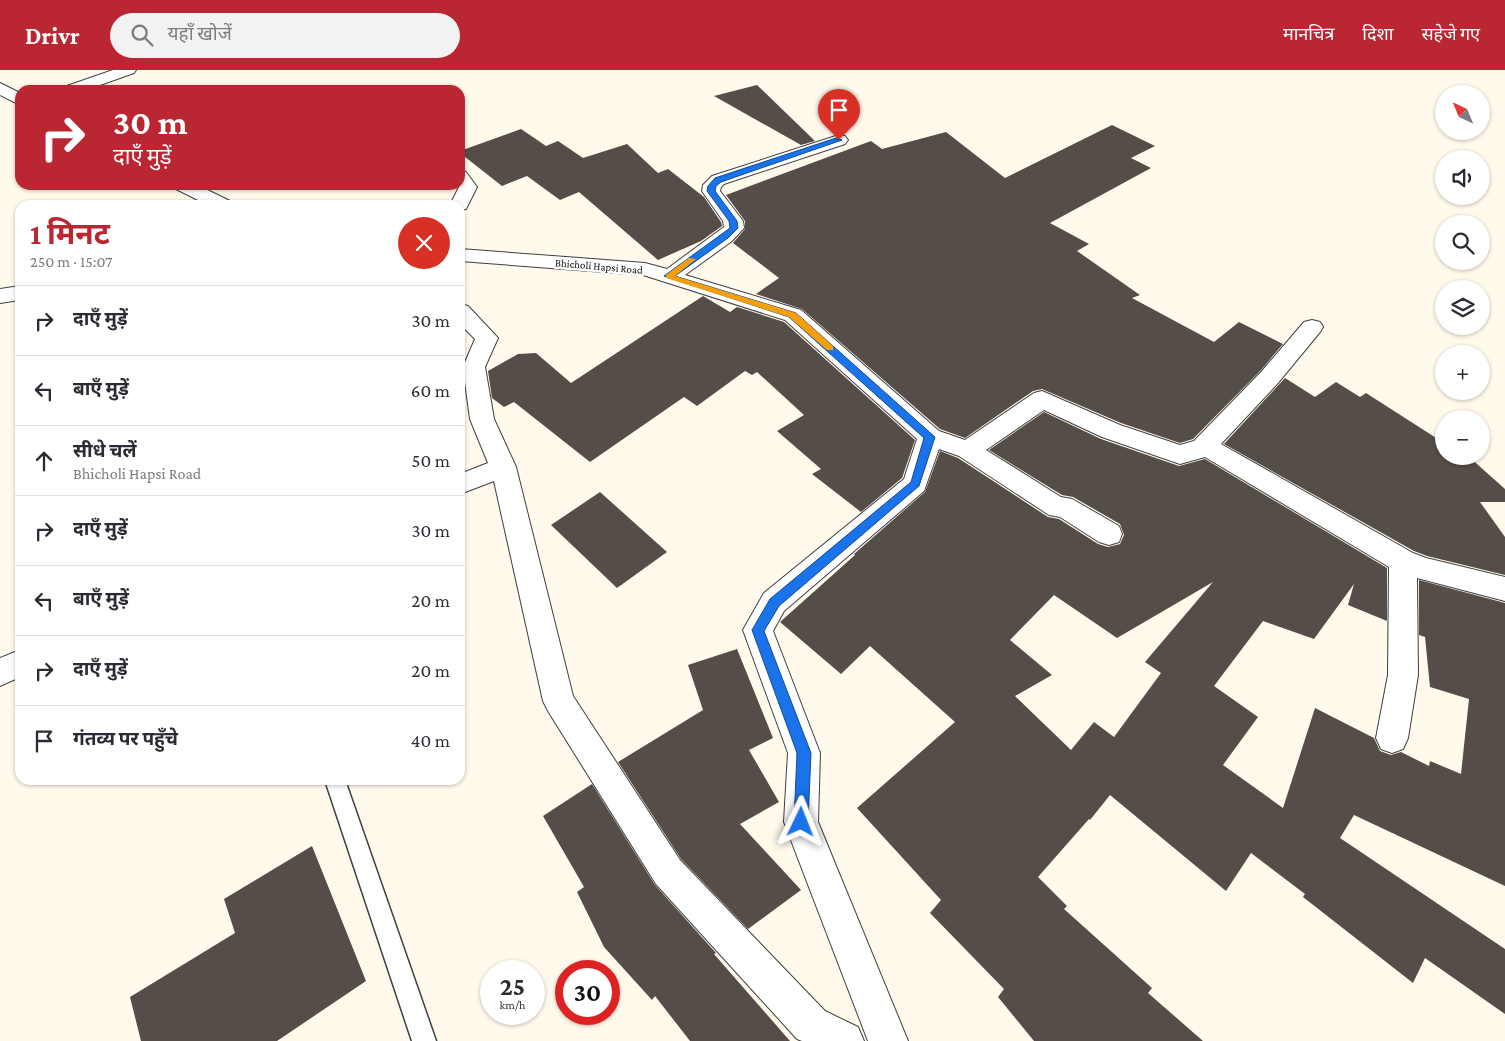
<!DOCTYPE html>
<html lang="hi">
<head>
<meta charset="utf-8">
<style>
  :root { --surface:#fff; --page:#f2f2f3; --text:#2b2b33; --muted:#7c7c81; --line:#e1e1e2; --accent:#ba2631 }
  body { margin:0; font-family:"Crimson Pro","Noto Sans Devanagari",serif; background:var(--page); color:var(--text); height:100vh; display:flex; flex-direction:column; font-size:19px; white-space:nowrap }
  * { box-sizing:border-box; margin:0 }
  p { font-size:16px; color:var(--muted) }
  .icon { flex:none; width:28px; height:28px; fill:none; stroke:currentColor; stroke-width:2; stroke-linecap:round; stroke-linejoin:round }
  .map { position:relative; flex:1; overflow:hidden }
  .sheet { position:absolute; left:15px; top:130px; width:450px; height:585px; display:flex; flex-direction:column; background:var(--surface); border-radius:15px; box-shadow:0 1px 4px #0004 }
  .sheet>* { flex:none }
  .guide { position:absolute; left:15px; top:15px; width:450px; height:105px; border-radius:15px; box-shadow:0 1px 4px #0004; background:#ba2631; color:#fff; overflow:hidden }
  .needle { width:32px; rotate:316deg }
  .controls { position:absolute; left:1435px; top:15px; display:grid; gap:10px }
  .controls a { display:grid; place-items:center; width:55px; height:55px; border-radius:50%; background:var(--surface); box-shadow:0 1px 4px #0004; font-size:25px }
  .speed { position:absolute; left:480px; top:890px; display:flex; gap:10px; font-size:25px; font-weight:700; text-align:center }
  .speed>* { display:grid; place-content:center; width:65px; height:65px; border-radius:50%; background:var(--surface); box-shadow:0 1px 4px #0004; line-height:1 }
  .speed small { font-size:12px; font-weight:400 }
  .speed .limit { border:8px solid #d22; background:#fff; color:#111 }
  .pin { position:absolute; display:grid; place-items:center; width:42px; height:42px; color:#fff; margin:-51px -21px; border-radius:50% 50% 50% 0; rotate:-45deg; box-shadow:0 0 5px #0007 }
  .pin .icon { rotate:45deg }
  .me { position:absolute; width:55px; margin:-28px; rotate:2deg; stroke-linejoin:round; filter:drop-shadow(0 0 4px #0008) }
  .turn { display:flex; align-items:center; gap:18px; height:105px; padding:0 15px; font-size:22px }
  .turn .icon { width:65px; height:65px; stroke-width:2.5 }
  .turn b { display:block; font-size:35px; line-height:42px }
  .round { display:grid; place-items:center; flex:none; width:52px; height:52px; border-radius:26px; background:var(--page) }
  .headline { display:flex; align-items:center; justify-content:space-between; height:85px; padding:0 15px }
  h1 { font-size:30px; font-weight:700; line-height:38px; color:var(--accent) }
  ul { padding:0; list-style:none }
  li { display:flex; align-items:center; gap:15px; height:70px; padding:0 15px; border-top:1px solid var(--line) }
  li div { flex:1 }
  li b { display:block; font-size:19px }
  li em { font-style:normal }
  header { display:flex; align-items:center; gap:30px; box-sizing:border-box; height:70px; padding:0 25px; background:var(--accent); color:#fff }
  header strong { font-size:24px }
  nav { display:flex; gap:28px; margin-inline-start:auto; font-size:18px }
  .search { width:350px; height:45px; background:var(--page); display:flex; align-items:center; gap:12px; box-sizing:border-box; padding:0 18px; border-radius:28px; color:var(--muted); font-size:19px }
  .map>svg:first-child { display:block }
</style>
</head>
<body>
<header>
<strong>Drivr</strong>
<div class="search"><svg class="icon" aria-label="search" viewBox="0 0 24 24"><circle cx="10" cy="10" r="6"/><path d="M15 15l6 6"/></svg>यहाँ खोजें</div>
<nav><a>मानचित्र</a><a>दिशा</a><a>सहेजे गए</a></nav>
</header>
<div class="map">
<svg width="1505" height="971" viewBox="0 0 1505 971">
  <rect width="100%" height="100%" fill="#fffaeb"/>
  <g fill="#544d48" fill-rule="evenodd">
    <polygon points="757,15 815,71 801,75 714,26"/>
    <polygon points="1112,55 1155,76 1131,88 1151,98 1050,153 1089,174 1077,181 1140,225 1132,228 1214,272 1239,252 1283,274 1261,300 1193,369 1180,373 1121,353 1042,319 1033,321 965,368 940,359 802,239 756,224 779,208 733,173 745,159 745,151 726,125 871,71 882,79 946,62 1005,108"/>
    <polygon points="521,59 546,76 558,71 583,88 627,74 658,103 668,99 704,127 721,152 722,156 701,171 658,190 579,122 560,130 527,106 502,116 460,83 460,81"/>
    <polygon points="703,226 730,242 737,237 784,252 915,370 902,408 861,442 812,404 821,399 777,361 804,345 757,302 752,305 745,301 697,336 684,327 590,392 514,332 504,337 492,328 488,301 518,284 536,283 571,313"/>
    <polygon points="1285,308 1315,327 1336,312 1360,327 1366,323 1444,373 1444,386 1468,386 1505,419 1505,432 1480,432 1505,467 1505,505 1427,486 1414,481 1224,374"/>
    <path d="M 1044,342 L 1101,369 L 1179,396 L 1205,389 L 1387,498 L 1387,551 L 1348,535 L 1354,514 L 1314,569 L 1263,551 L 1214,616 L 1258,647 L 1223,695 L 1283,738 L 1315,638 L 1374,668 L 1380,681 L 1391,685 L 1401,682 L 1429,696 L 1430,691 L 1461,704 L 1469,629 L 1430,617 L 1425,567 L 1419,565 L 1419,510 L 1505,533 L 1505,816 L 1354,745 L 1340,768 L 1505,879 L 1505,944 L 1425,888 L 1413,913 L 1303,827 L 1305,824 L 1251,783 L 1226,821 L 1110,725 L 1090,750 L 1089,749 L 1038,807 L 1067,836 L 1064,839 L 1152,918 L 1148,923 L 1203,971 L 1034,971 L 998,927 L 1004,919 L 930,843 L 941,830 L 857,738 L 955,652 L 870,576 L 841,604 L 780,552 L 855,485 L 854,484 L 925,422 L 940,381 L 958,388 L 1048,447 L 1059,449 L 1098,474 L 1108,477 L 1120,474 L 1124,465 L 1120,454 L 1073,427 L 1062,425 L 989,380 ZM 1213,512 L 1145,592 L 1161,603 L 1114,667 L 1094,652 L 1071,680 L 1015,626 L 1052,605 L 1010,570 L 1054,525 L 1117,568 Z"/>
    <polygon points="600,422 667,482 617,518 551,455"/>
    <polygon points="737,579 773,668 749,680 779,732 740,754 801,820 748,859 681,789 618,692 703,640 688,595"/>
    <polygon points="592,714 655,815 716,883 714,884 790,971 690,971 655,926 652,930 604,877 577,822 584,817 543,746"/>
    <polygon points="312,776 366,911 277,971 141,971 130,927 235,863 224,829"/>
  </g>
  <g fill="none" stroke-linecap="round" stroke-linejoin="round">
    <defs>
      <polygon id="service" points="325,710 345,710 436,971 412,971"/>
      <g id="minor">
        <polygon points="113,0 136,0 134,3 86,20 62,20 64,17"/>
        <polygon points="839,65 845,66 848,70 845,74 724,114 721,117 720,121 743,151 744,158 732,171 685,205 801,240 939,361 965,370 1034,323 1042,321 1120,355 1180,375 1194,371 1262,301 1304,252 1312,250 1320,252 1323,257 1320,262 1278,313 1221,374 1413,483 1426,488 1505,507 1505,531 1417,508 1418,605 1408,668 1403,679 1392,683 1381,679 1376,668 1388,605 1389,497 1205,387 1180,394 1102,367 1044,340 986,380 1061,427 1072,429 1119,456 1122,464 1119,472 1109,475 1099,472 1060,447 1049,445 959,386 939,379 924,421 784,541 773,561 820,683 818,752 908,971 868,971 784,752 788,683 743,560 764,523 904,409 917,369 785,250 643,205 460,191 460,179 645,193 667,199 724,157 723,151 702,121 703,115 712,106"/>
        <polygon points="460,101 466,102 477,117 466,139 460,140 460,135 450,135 459,117 457,115 460,115"/>
        <polygon points="460,234 468,236 498,268 485,297 494,349 516,397 573,626 680,790 825,941 858,957 864,971 802,971 797,969 656,814 548,641 543,631 494,411 460,424 460,404 488,393 470,349 463,297 475,269 460,254"/>
        <polygon points="20,580 20,607 0,616 0,588"/>
      </g>
      <g id="tertiary">
        <polygon points="0,13 20,23 20,35 0,25"/>
        <polygon points="174,115 197,115 230,131 232,135 208,135 176,119"/>
        <polygon points="20,216 20,230 0,233 0,219"/>
      </g>
    </defs>
    <use href="#service" stroke="#3f3f3f" stroke-width="3"/>
    <use href="#minor" stroke="#3f3f3f" stroke-width="2"/>
    <use href="#tertiary" stroke="#3f3f3f" stroke-width="2"/>
    <use href="#service" fill="#fff" fill-rule="evenodd"/>
    <use href="#minor" fill="#fff" fill-rule="evenodd"/>
    <use href="#tertiary" fill="#fff" fill-rule="evenodd"/>
  </g>
  <polygon fill="#1a73e8" stroke="#114b97" points="836,68 842,70 721,112 716,116 715,121 737,151 738,158 728,168 675,206 796,243 935,367 919,416 779,536 764,561 811,683 808,752 806,757 801,759 796,757 794,752 797,683 752,560 770,529 911,412 924,368 789,247 664,206 730,158 729,151 707,121 708,116 715,108"/>
  <polygon fill="#f59e0b" points="689,188 696,189 675,206 796,243 833,276 833,280 827,280 789,247 666,208 666,205"/>
  <g text-anchor="middle" stroke-width="5" stroke-linejoin="round" paint-order="stroke">
    <g font-size="11" fill="#0c0c0c" stroke="#fff">
      <text transform="translate(599 196) rotate(5)" y="4">Bhicholi Hapsi Road</text>
    </g>
  </g>
</svg>
<div class="controls">
<a><svg class="needle" viewBox="-14 -14 28 28"><path d="M0-13l5 13h-10z" fill="#e53935"/><path d="M0 13l5-13h-10z" fill="#7c7c81"/></svg></a>
<a><svg class="icon" aria-label="sound" viewBox="0 0 24 24"><path d="M4 9h4l5-4v14l-5-4H4zM17 9q2 3 0 6"/></svg></a>
<a><svg class="icon" aria-label="search" viewBox="0 0 24 24"><circle cx="10" cy="10" r="6"/><path d="M15 15l6 6"/></svg></a>
<a><svg class="icon" aria-label="layers" viewBox="0 0 24 24"><path d="M12 4l9 5-9 5-9-5zM3 14l9 5 9-5"/></svg></a>
<a>+</a>
<a>−</a>
</div>
<div class="speed"><div>25<small>km/h</small></div><div class="limit">30</div></div>
<div class="pin" style="left:839px;top:70px;background:#d93025"><svg class="icon" aria-label="arrive" viewBox="0 0 24 24"><path d="M6 21V4h12l-3 4 3 4H6"/></svg></div>
<svg class="me" style="left:801px;top:752px" viewBox="-20 -20 40 40"><path d="M0-17L14 15 0 8-14 15z" fill="#1a73e8" stroke="#fff" stroke-width="4"/></svg>
<div class="guide">
<div class="turn"><svg class="icon" aria-label="right" viewBox="0 0 24 24"><path d="M7 20v-9h11M14 6l5 5-5 5"/></svg><div><b>30 m</b>दाएँ मुड़ें</div></div>
</div>
<section class="sheet">
<div class="headline"><div><h1>1 मिनट</h1><p>250 m · 15:07</p></div><a class="round" style="background:#d93025;color:#fff"><svg class="icon" aria-label="close" viewBox="0 0 24 24"><path d="M6 6l12 12M18 6L6 18"/></svg></a></div>
<ul>
<li><svg class="icon" aria-label="right" viewBox="0 0 24 24"><path d="M7 20v-9h11M14 6l5 5-5 5"/></svg><div><b>दाएँ मुड़ें</b></div><em>30 m</em></li>
<li><svg class="icon" aria-label="left" viewBox="0 0 24 24"><path d="M17 20v-9H6M10 6l-5 5 5 5"/></svg><div><b>बाएँ मुड़ें</b></div><em>60 m</em></li>
<li><svg class="icon" aria-label="ahead" viewBox="0 0 24 24"><path d="M12 20V5M6 11l6-6 6 6"/></svg><div><b>सीधे चलें</b><p>Bhicholi Hapsi Road</p></div><em>50 m</em></li>
<li><svg class="icon" aria-label="right" viewBox="0 0 24 24"><path d="M7 20v-9h11M14 6l5 5-5 5"/></svg><div><b>दाएँ मुड़ें</b></div><em>30 m</em></li>
<li><svg class="icon" aria-label="left" viewBox="0 0 24 24"><path d="M17 20v-9H6M10 6l-5 5 5 5"/></svg><div><b>बाएँ मुड़ें</b></div><em>20 m</em></li>
<li><svg class="icon" aria-label="right" viewBox="0 0 24 24"><path d="M7 20v-9h11M14 6l5 5-5 5"/></svg><div><b>दाएँ मुड़ें</b></div><em>20 m</em></li>
<li><svg class="icon" aria-label="arrive" viewBox="0 0 24 24"><path d="M6 21V4h12l-3 4 3 4H6"/></svg><div><b>गंतव्य पर पहुँचे</b></div><em>40 m</em></li>
</ul>
</section>
</div>
</body>
</html>
